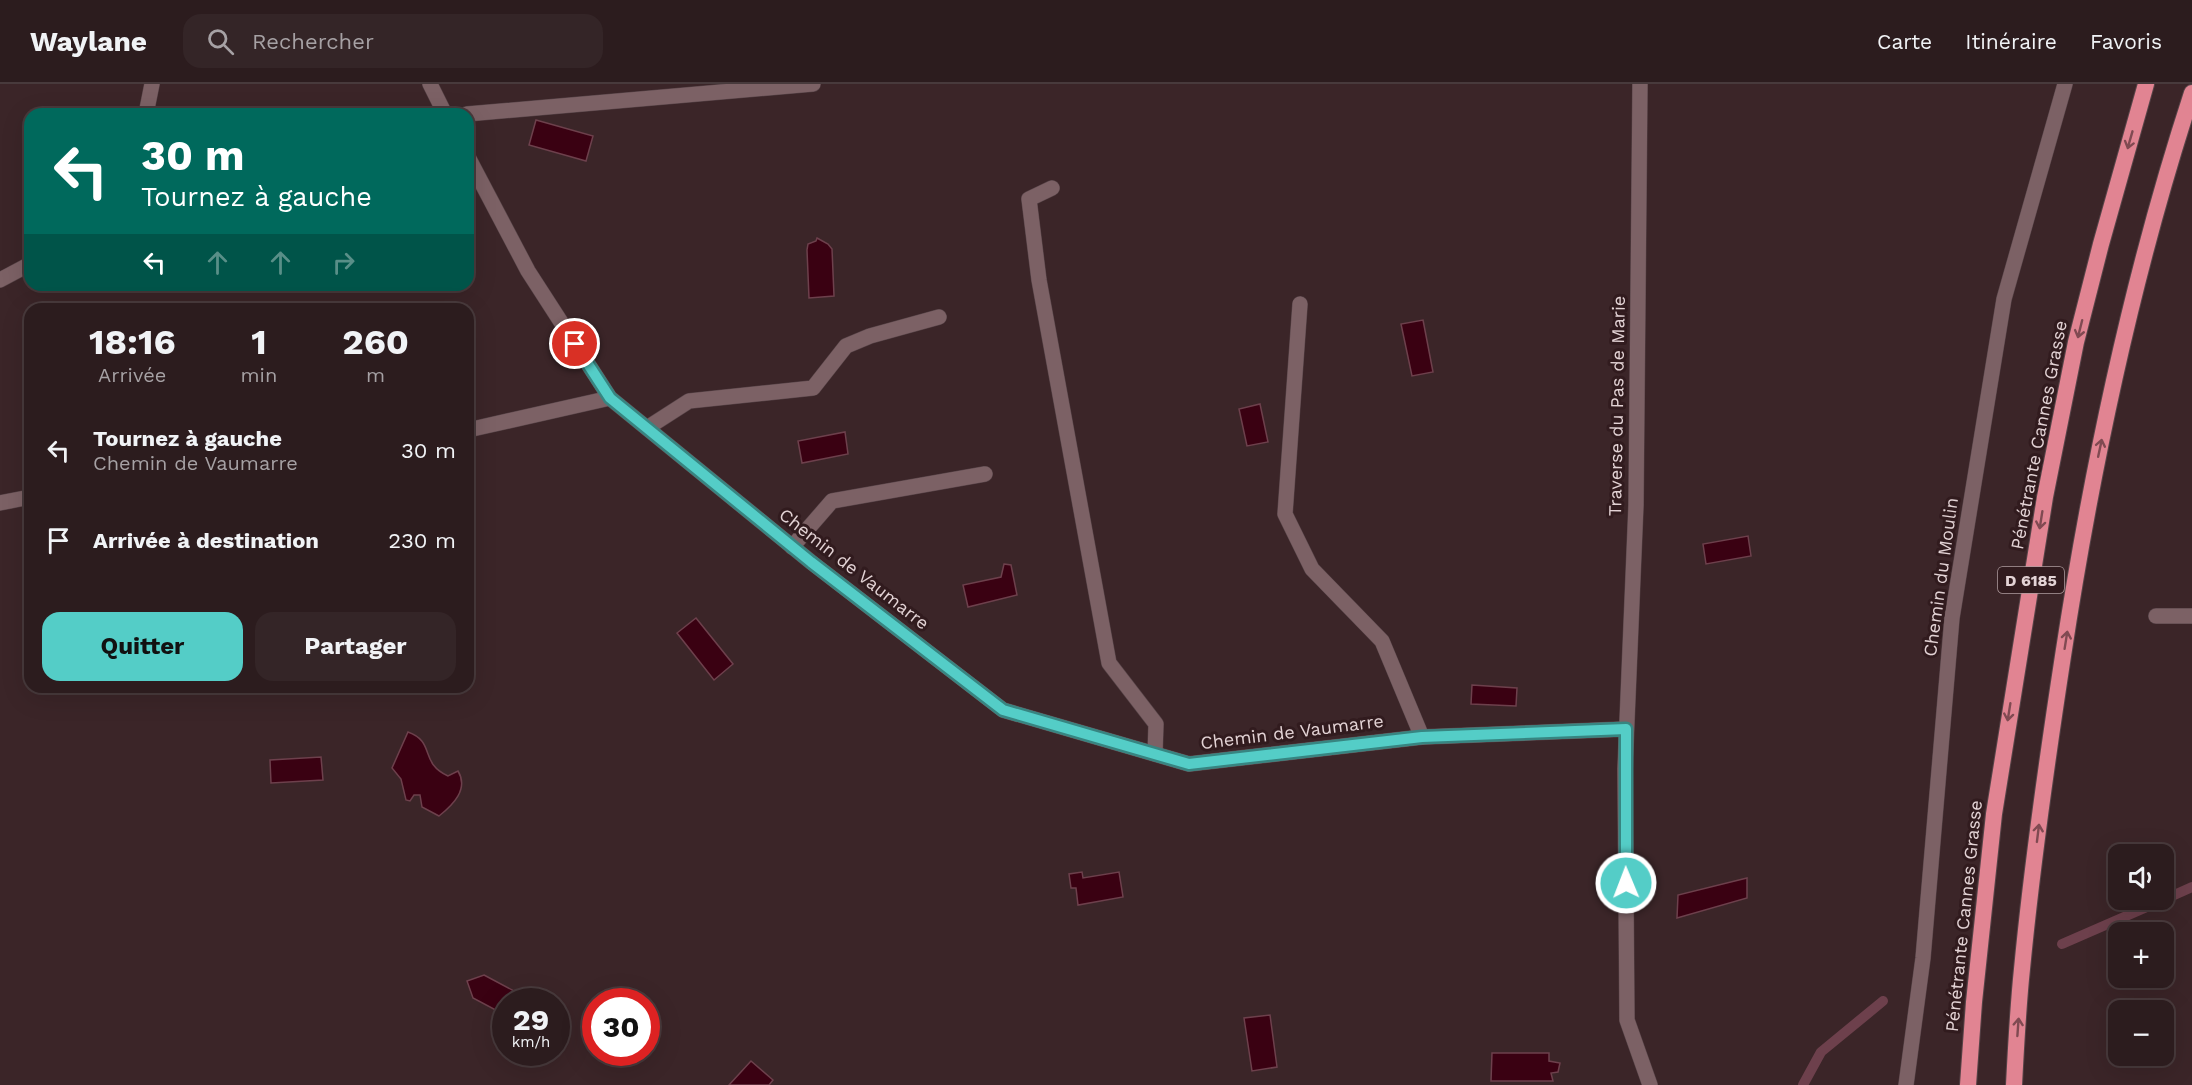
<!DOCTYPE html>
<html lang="fr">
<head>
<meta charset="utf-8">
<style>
  :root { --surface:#2c1c1e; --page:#342527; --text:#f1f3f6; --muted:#a6a1a4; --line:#483a3c; --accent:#54cdc7 }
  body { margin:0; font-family:"Work Sans",sans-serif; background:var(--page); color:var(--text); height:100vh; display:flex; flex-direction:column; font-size:22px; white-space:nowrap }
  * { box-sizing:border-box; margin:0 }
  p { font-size:20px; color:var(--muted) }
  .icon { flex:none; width:33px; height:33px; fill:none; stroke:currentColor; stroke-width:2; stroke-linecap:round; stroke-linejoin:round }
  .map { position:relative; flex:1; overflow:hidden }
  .details { position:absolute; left:24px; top:219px; width:450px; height:390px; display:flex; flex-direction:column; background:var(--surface); border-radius:18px; box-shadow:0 6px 24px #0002,0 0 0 2px var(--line) }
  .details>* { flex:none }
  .banner { position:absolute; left:24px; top:24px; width:450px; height:183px; border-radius:18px; box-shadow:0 6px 24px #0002,0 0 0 2px var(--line); background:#00695c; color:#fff; overflow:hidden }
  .buttons { position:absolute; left:2108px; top:760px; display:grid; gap:12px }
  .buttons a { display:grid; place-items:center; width:66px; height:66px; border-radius:12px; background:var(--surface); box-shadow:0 6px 24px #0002,0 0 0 2px var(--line); font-size:30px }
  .speed { position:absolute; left:492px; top:904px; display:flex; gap:12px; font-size:30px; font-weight:700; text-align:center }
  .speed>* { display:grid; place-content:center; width:78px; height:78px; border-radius:50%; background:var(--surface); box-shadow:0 6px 24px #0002,0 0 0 2px var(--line); line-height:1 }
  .speed small { font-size:15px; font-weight:400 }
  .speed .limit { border:9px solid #d22; background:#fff; color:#111 }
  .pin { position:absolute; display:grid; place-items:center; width:51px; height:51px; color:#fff; margin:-26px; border:3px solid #fff; border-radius:50%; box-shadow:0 2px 6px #0007 }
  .me { position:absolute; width:66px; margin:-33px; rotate:359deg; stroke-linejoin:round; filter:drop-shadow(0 0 4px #0008) }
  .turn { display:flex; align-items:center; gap:21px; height:126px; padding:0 18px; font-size:27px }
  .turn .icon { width:78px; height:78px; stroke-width:2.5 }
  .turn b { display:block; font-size:42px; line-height:51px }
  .lanes { display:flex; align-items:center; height:57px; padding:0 18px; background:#0003; justify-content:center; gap:30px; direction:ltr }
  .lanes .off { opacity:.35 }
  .eta { display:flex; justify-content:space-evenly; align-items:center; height:102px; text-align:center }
  .eta b { font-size:36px; font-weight:700; line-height:42px }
  .cta { display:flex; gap:12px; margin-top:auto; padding:12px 18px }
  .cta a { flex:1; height:69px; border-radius:18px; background:var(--accent); color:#111; font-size:24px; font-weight:700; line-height:69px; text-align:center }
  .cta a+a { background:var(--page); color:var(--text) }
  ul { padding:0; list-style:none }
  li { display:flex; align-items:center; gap:18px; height:90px; padding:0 18px }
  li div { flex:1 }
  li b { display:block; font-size:22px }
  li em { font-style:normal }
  header { display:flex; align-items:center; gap:36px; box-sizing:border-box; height:84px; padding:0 30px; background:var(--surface); border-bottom:2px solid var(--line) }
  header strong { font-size:28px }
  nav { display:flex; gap:33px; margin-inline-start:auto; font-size:21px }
  .search { width:420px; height:54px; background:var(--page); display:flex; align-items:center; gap:15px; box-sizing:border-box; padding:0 21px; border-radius:18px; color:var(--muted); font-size:22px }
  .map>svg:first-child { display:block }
</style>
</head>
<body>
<header>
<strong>Waylane</strong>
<div class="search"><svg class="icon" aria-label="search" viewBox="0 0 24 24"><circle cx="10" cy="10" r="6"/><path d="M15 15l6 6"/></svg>Rechercher</div>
<nav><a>Carte</a><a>Itinéraire</a><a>Favoris</a></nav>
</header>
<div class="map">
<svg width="2192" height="1001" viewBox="0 0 2192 1001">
  <rect width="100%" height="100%" fill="#3b2528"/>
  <g fill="#3a0112" stroke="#6d404c" stroke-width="1.5">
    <polygon points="536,36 593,52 586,77 529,61"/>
    <polygon points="817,154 828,160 832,165 834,212 809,214 807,166 808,160 816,157"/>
    <polygon points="1423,236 1433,288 1412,292 1401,240"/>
    <polygon points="1260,320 1268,358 1247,362 1239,325"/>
    <polygon points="845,348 848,370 802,379 798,357"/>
    <polygon points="1748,452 1751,472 1706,480 1703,460"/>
    <polygon points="1004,480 1011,481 1017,511 968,523 963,501 1001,493"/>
    <polygon points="696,534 733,580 714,596 677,549"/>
    <polygon points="1472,601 1517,604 1516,622 1471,620"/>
    <path d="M 408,648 C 436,658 419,679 448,692 L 458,687 C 469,705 453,721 439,732 L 422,723 L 420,711 L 414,711 L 410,717 L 406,716 L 401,695 L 392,684 Z"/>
    <polygon points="321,673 323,696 271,699 270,676"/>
    <polygon points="1082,788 1083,794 1119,788 1123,813 1078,821 1076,804 1071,804 1069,790"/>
    <polygon points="1747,794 1747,814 1677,834 1678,811"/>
    <polygon points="484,891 533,917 506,918 505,931 473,914 467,897"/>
    <polygon points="1270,931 1277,983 1252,987 1244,934"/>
    <polygon points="1492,969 1549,969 1549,977 1560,979 1558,988 1551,989 1553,997 1491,997"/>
    <polygon points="751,977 773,996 769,1001 729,1001"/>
  </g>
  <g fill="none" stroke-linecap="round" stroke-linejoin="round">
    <g stroke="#6d404c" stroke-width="10">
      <polyline points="2163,816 2192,803"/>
      <polyline points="2062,860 2163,816"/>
      <polyline points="1803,1001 1821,968 1883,917"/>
    </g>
    <defs>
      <g id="service">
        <polyline points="1052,104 1029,115 1039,196 1109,579 1156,640 1155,670"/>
        <polyline points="647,344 689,317 813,304 846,262 870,252 939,233"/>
        <polyline points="792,463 832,417 985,390"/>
      </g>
      <g id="minor">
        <polyline points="430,0 445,30"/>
        <polyline points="1640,0 1636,421 1625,685 1627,936 1650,1001"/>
        <polyline points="146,30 152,0"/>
        <polyline points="467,30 813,0"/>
        <polyline points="468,73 528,187 610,314 811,478 1003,626 1189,680 1422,653 1626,645"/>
        <polyline points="0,196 30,180"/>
        <polyline points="1300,220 1285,430 1312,485 1382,557 1422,653"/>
        <polyline points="468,346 610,314"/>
        <polyline points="0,419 30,413"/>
        <polyline points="2156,532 2192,532"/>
        <polyline points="1906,1001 1923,874 1952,534 2004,215 2065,0"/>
      </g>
      <g id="trunk">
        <polyline points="1968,1001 1974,918 1994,730 2045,413 2076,258 2101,160 2146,0"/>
        <path d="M 2014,1001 C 2016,962 2018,923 2022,885 C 2032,780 2047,676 2063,572 C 2092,382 2132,192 2192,9"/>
      </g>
    </defs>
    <use href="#service" stroke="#574448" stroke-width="16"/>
    <use href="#minor" stroke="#574448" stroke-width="16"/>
    <use href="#trunk" stroke="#574448" stroke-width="18"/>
    <use href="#service" stroke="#7c6165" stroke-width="15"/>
    <use href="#minor" stroke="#7c6165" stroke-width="15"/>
    <use href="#trunk" stroke="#e18492" stroke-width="16"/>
  </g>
  <defs><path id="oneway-shaft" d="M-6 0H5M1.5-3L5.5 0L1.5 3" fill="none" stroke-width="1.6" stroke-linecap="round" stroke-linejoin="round" transform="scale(1.5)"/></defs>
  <g stroke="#804a52">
    <use href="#oneway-shaft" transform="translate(2130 56) rotate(106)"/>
    <use href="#oneway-shaft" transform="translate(2080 245) rotate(104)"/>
    <use href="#oneway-shaft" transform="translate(2100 364) rotate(-78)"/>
    <use href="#oneway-shaft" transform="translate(2041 436) rotate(99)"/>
    <use href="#oneway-shaft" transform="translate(2066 556) rotate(-81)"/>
    <use href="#oneway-shaft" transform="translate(2009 628) rotate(99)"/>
    <use href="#oneway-shaft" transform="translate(2038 749) rotate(-83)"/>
    <use href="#oneway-shaft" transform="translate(2018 943) rotate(-86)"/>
  </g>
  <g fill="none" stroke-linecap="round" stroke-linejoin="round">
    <defs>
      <polyline id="route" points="575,260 610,314 811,478 1003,626 1189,680 1422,653 1626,645 1626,799"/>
    </defs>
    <use href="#route" stroke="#378581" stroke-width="15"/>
    <use href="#route" stroke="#54cdc7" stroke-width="10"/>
  </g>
  <g text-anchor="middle" stroke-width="6" stroke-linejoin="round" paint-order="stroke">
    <rect fill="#311b1e" stroke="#ae9c9e" stroke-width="1.5" x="1998" y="483" width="66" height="26" rx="4.5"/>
    <g font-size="16" font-weight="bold" fill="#e3d3d5">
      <text x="2031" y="502">D 6185</text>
    </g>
    <g font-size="18" fill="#e3d3d5" stroke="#311b1e">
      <text transform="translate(1617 322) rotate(-89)" y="6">Traverse du Pas de Marie</text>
      <text transform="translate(2039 351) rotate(-79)" y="6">Pénétrante Cannes Grasse</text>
      <text transform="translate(854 485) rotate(38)" y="6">Chemin de Vaumarre</text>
      <text transform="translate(1941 493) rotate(-82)" y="6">Chemin du Moulin</text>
      <text transform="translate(1292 648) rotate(-7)" y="6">Chemin de Vaumarre</text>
      <text transform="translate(1964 832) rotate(-84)" y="6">Pénétrante Cannes Grasse</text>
    </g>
  </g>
</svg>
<div class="buttons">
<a><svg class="icon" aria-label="sound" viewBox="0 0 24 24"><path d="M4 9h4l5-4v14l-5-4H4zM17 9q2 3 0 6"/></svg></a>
<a>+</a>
<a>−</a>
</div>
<div class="speed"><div>29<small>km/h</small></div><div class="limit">30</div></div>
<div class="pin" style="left:575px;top:260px;background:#d93025"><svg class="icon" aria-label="arrive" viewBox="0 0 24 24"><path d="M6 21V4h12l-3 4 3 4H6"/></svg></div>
<svg class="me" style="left:1626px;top:799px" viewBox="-20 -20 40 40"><circle r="17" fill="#54cdc7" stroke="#fff" stroke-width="3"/><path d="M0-11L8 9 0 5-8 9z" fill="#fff"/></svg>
<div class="banner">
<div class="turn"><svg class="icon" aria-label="left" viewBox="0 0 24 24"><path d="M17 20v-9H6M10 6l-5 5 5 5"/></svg><div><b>30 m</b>Tournez à gauche</div></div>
<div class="lanes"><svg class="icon" aria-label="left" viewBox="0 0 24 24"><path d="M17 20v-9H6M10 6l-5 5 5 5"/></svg><svg class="icon off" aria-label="ahead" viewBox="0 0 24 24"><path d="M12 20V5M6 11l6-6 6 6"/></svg><svg class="icon off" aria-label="ahead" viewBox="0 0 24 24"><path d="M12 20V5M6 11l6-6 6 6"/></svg><svg class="icon off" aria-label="right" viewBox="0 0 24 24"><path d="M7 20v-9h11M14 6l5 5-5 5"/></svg></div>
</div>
<section class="details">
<div class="eta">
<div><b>18:16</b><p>Arrivée</p></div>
<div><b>1</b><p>min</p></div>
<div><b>260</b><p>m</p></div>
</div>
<ul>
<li><svg class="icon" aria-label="left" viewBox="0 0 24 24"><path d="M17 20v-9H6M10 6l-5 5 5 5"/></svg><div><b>Tournez à gauche</b><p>Chemin de Vaumarre</p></div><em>30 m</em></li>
<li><svg class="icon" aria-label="arrive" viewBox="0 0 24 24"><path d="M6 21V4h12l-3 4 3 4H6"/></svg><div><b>Arrivée à destination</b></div><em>230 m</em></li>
</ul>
<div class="cta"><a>Quitter</a><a>Partager</a></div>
</section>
</div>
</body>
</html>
